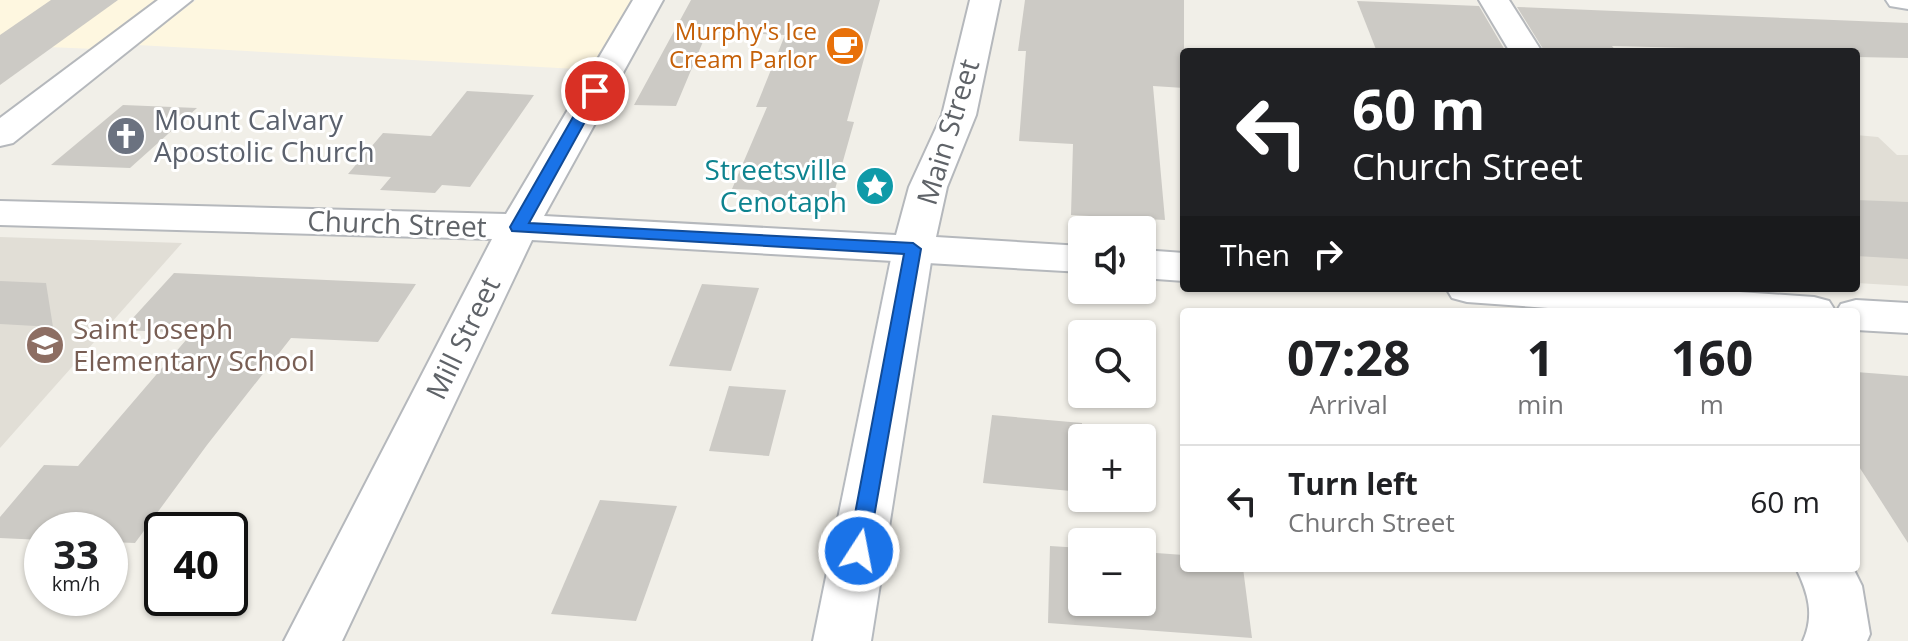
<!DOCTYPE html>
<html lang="en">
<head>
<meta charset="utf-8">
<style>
  :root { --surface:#fff; --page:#f6f6f6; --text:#202124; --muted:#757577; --line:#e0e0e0 }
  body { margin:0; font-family:"Open Sans",sans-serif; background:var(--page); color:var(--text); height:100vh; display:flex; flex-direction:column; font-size:30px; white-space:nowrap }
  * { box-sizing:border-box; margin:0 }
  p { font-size:26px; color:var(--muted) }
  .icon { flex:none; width:44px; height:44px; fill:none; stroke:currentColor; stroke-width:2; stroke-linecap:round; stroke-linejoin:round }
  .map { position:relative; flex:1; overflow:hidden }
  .details { position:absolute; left:1180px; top:308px; width:680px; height:264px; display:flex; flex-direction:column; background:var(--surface); border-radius:8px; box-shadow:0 2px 6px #0004 }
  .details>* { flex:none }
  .banner { position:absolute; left:1180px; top:48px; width:680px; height:244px; border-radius:8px; box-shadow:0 2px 6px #0004; background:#202124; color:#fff; overflow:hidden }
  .controls { position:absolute; left:1068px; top:216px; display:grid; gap:16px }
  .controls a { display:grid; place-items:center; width:88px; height:88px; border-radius:8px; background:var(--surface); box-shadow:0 2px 6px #0004; font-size:40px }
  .speed { position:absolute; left:24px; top:512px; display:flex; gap:16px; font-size:40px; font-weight:700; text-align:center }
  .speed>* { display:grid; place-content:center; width:104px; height:104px; border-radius:50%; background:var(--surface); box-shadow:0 2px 6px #0004; line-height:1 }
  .speed small { font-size:20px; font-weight:400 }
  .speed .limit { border:4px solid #111; border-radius:12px; background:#fff; color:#111 }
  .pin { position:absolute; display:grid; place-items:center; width:68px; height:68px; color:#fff; margin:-34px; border:4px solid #fff; border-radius:50%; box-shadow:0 2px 8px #0007 }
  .me { position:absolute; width:88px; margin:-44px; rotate:11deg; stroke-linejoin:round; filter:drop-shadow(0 0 6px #0008) }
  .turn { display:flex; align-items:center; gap:28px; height:168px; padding:0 40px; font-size:36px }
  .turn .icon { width:104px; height:104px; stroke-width:2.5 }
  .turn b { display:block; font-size:56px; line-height:68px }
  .then { display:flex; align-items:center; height:76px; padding:0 40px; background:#0003; gap:16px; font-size:30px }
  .eta { display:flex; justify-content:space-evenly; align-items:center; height:136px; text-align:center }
  .eta b { font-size:48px; font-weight:700; line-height:56px }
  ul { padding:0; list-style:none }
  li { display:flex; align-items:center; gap:24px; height:112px; padding:0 40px; border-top:2px solid var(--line) }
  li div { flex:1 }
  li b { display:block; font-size:30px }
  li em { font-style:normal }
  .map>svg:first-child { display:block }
</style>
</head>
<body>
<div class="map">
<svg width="1908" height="641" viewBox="0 0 1908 641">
  <rect width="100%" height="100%" fill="#f1efe8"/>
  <g fill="#fef7e0">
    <polygon points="0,0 161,0 95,49 0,45"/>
    <polygon points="196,0 639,0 595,70 137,45"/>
  </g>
  <g fill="#e1ded6">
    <polygon points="1856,135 1878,137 1897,155 1908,155 1908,286 1856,283"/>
    <polygon points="0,237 182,243 0,448"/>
  </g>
  <g fill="#cccac5">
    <polygon points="51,0 118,0 0,85 0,35"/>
    <polygon points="691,0 880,0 847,121 854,122 832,200 766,196 758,190 732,189 767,107 756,107 785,35 707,32 676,106 634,105"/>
    <polygon points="1025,0 1184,0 1184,88 1153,86 1165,220 1071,215 1073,144 1019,141 1026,51 1018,51"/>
    <polygon points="1357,1 1479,6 1506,52 1377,52"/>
    <polygon points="1517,7 1908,23 1908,58 1856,57 1856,52 1612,46 1617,52 1545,52"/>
    <polygon points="467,91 534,95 470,187 442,185 435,193 380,190 391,177 348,174 383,133 431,136"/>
    <polygon points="123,105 197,108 130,168 51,165"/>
    <polygon points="1856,200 1908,202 1908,259 1856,256"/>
    <polygon points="174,273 416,284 378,342 291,338 207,445 135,543 110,542 110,530 42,530 42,540 0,538 0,517 44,465 78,466 192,333 122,330"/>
    <polygon points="0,281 46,283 53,327 0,324"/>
    <polygon points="702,284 759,288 731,371 669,366"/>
    <polygon points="1856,372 1908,376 1908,543 1856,462"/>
    <polygon points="729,386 786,390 769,456 709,451"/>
    <polygon points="992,415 1082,423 1082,492 983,483"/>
    <polygon points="600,500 677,506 636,621 551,614"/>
    <polygon points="1050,546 1082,548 1082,602 1142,602 1142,552 1184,555 1184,568 1243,568 1252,638 1048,623"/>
  </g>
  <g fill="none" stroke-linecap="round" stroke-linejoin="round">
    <defs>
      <g id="street">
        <polygon points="158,0 192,0 13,143 0,146 0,118"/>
        <polygon points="633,0 663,0 544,216 896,235 909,187 942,115 970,0 1000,0 976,115 947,187 936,237 1082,246 1082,272 532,240 342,641 284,641 492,239 0,225 0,201 506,214"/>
        <polygon points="1479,0 1509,0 1542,52 1510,52"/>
        <polygon points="1142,250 1184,253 1184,281 1142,278"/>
        <polygon points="1446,288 1680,288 1814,297 1829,301 1836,312 1603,312 1467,302 1452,298"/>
        <polygon points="1856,300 1908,303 1908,333 1856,330 1856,312 1836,312 1841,304"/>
        <path d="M 1796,568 L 1853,568 L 1862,586 L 1870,634 L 1867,641 L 1803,641 C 1815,615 1808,593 1796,568 Z"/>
      </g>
      <g id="secondary">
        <polygon points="1886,0 1908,0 1908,9 1890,6"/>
        <polygon points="913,236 927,240 933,249 871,641 813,641 893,249 899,240"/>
      </g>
    </defs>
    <use href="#street" stroke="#b5b8bc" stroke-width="4"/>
    <use href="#secondary" stroke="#b6babf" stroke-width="4"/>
    <use href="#street" fill="#fff" fill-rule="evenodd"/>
    <use href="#secondary" fill="#fff" fill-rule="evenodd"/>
  </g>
  <polygon fill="#1a73e8" stroke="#114b97" stroke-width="2" points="595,87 602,91 529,223 913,243 921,249 867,557 859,560 851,557 848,551 904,254 512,231 510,227 588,91"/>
  <defs>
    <symbol id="cafe-disc" viewBox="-11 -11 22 22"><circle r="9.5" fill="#e8710a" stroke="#fff"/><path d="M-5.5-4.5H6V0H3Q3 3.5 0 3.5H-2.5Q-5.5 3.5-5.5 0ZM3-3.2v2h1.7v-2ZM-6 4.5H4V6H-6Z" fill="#fff"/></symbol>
    <symbol id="church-disc" viewBox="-11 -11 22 22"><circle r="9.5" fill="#6b7280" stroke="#fff"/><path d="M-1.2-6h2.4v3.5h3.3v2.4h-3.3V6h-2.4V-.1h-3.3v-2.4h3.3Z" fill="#fff"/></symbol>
    <symbol id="sight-disc" viewBox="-11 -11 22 22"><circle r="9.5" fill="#0f9aa8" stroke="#fff"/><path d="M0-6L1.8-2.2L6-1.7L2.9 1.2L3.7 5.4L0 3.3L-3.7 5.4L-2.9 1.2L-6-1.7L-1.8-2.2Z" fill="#fff"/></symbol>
    <symbol id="school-disc" viewBox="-11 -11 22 22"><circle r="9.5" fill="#8d6e63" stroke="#fff"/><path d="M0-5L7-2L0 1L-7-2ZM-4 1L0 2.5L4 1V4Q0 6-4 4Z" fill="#fff"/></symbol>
  </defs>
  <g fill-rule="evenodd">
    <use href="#cafe-disc" x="823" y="24" width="44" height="44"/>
    <use href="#church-disc" x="104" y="114" width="44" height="44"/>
    <use href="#sight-disc" x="853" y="164" width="44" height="44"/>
    <use href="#school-disc" x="23" y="323" width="44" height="44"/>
  </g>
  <g text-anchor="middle" stroke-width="6" stroke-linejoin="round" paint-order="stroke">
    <g font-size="24" fill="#c56008" stroke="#fff" text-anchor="end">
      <text x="817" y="40">Murphy's Ice<tspan x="817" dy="28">Cream Parlor</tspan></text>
    </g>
    <g font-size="28" fill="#5b616d" stroke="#fff" text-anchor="start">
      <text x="154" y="130">Mount Calvary<tspan x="154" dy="32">Apostolic Church</tspan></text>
    </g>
    <g font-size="28" fill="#5f6368" stroke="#fff">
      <text transform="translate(948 132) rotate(-73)" y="10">Main Street</text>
      <text transform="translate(397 224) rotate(2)" y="10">Church Street</text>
      <text transform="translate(463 338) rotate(-64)" y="10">Mill Street</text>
    </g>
    <g font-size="28" fill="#0d838f" stroke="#fff" text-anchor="end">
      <text x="847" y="180">Streetsville<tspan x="847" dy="32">Cenotaph</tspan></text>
    </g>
    <g font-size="28" fill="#785e54" stroke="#fff" text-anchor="start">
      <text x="73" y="339">Saint Joseph<tspan x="73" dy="32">Elementary School</tspan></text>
    </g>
  </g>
</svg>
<div class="controls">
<a><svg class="icon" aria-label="sound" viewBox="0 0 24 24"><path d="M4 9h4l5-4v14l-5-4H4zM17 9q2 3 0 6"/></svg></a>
<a><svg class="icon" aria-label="search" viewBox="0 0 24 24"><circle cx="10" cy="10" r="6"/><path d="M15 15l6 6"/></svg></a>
<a>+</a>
<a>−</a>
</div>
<div class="speed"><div>33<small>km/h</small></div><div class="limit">40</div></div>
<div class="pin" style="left:595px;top:91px;background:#d93025"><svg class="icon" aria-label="arrive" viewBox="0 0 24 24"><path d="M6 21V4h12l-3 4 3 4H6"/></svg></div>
<svg class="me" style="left:859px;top:551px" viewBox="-20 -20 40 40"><circle r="17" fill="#1a73e8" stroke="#fff" stroke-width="3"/><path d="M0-11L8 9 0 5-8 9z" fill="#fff"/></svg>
<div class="banner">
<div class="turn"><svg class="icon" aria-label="left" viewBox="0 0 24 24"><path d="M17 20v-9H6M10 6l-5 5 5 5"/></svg><div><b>60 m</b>Church Street</div></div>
<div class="then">Then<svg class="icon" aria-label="right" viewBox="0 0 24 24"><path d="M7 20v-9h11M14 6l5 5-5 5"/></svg></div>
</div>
<section class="details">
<div class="eta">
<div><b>07:28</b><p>Arrival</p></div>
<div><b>1</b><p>min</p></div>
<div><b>160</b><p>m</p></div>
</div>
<ul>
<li><svg class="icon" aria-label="left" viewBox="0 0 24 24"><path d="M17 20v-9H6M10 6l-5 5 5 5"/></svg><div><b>Turn left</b><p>Church Street</p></div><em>60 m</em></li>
</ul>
</section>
</div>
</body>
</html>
